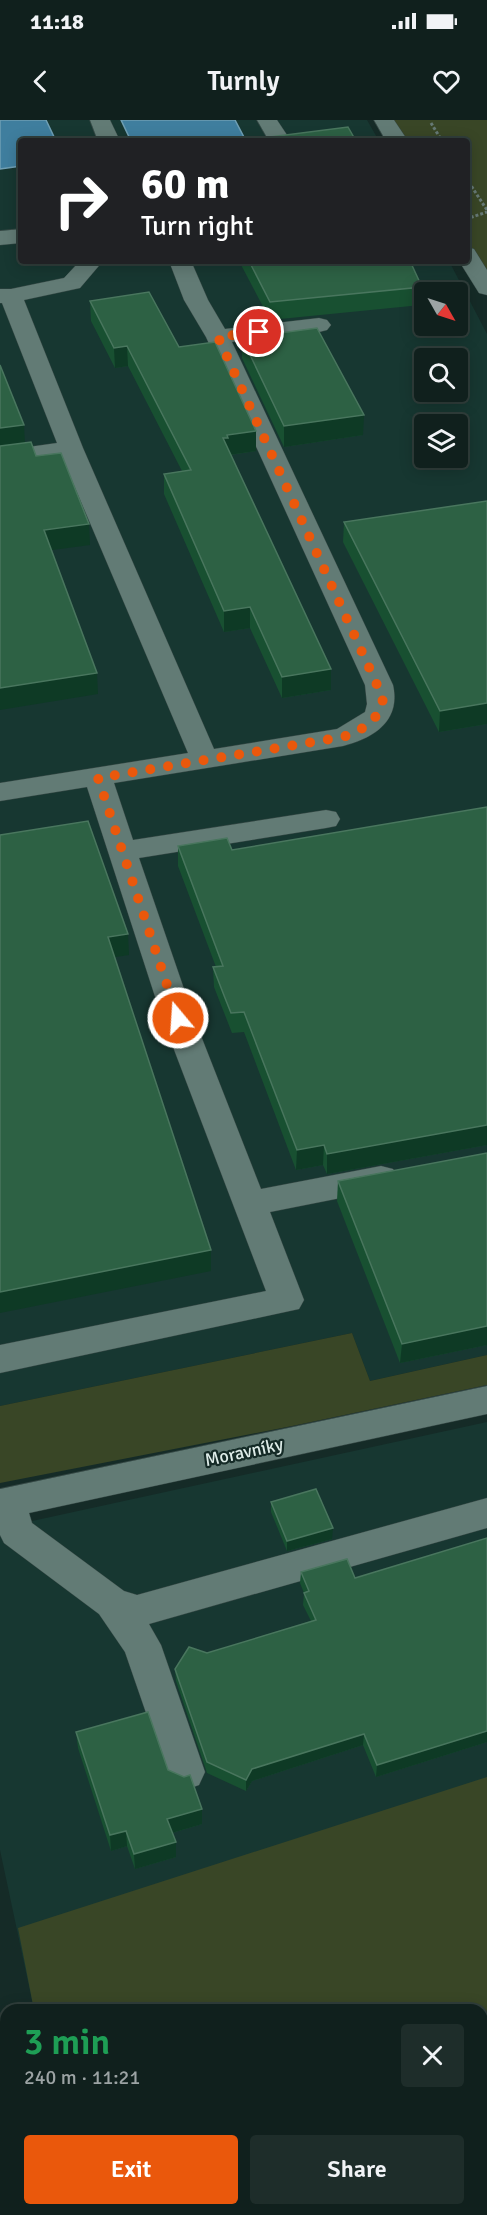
<!DOCTYPE html>
<html lang="en">
<head>
<meta charset="utf-8">
<style>
  :root { --surface:#10201d; --page:#1e2d2a; --text:#f1f3f6; --muted:#9ca3a4; --line:#303e3b; --accent:#ea580c }
  body { margin:0; font-family:Signika,sans-serif; background:var(--page); color:var(--text); height:100vh; display:flex; flex-direction:column; font-size:22px; white-space:nowrap }
  * { box-sizing:border-box; margin:0 }
  p { font-size:20px; color:var(--muted) }
  .icon { flex:none; width:33px; height:33px; fill:none; stroke:currentColor; stroke-width:2; stroke-linecap:round; stroke-linejoin:round }
  .map { position:relative; flex:1; overflow:hidden }
  .side { position:absolute; left:0px; top:1884px; width:488px; height:212px; display:flex; flex-direction:column; background:var(--surface); border-radius:18px 18px 0 0; box-shadow:0 3px 15px #0003,0 0 0 2px var(--line) }
  .side>* { flex:none }
  .top-card { position:absolute; left:18px; top:18px; width:452px; height:126px; border-radius:6px; box-shadow:0 3px 15px #0003,0 0 0 2px var(--line); background:#202124; color:#fff; overflow:hidden }
  .needle { width:39px; rotate:129deg }
  .buttons { position:absolute; left:414px; top:162px; display:grid; gap:12px }
  .buttons a { display:grid; place-items:center; width:54px; height:54px; border-radius:6px; background:var(--surface); box-shadow:0 3px 15px #0003,0 0 0 2px var(--line); font-size:30px }
  .pin { position:absolute; display:grid; place-items:center; width:51px; height:51px; color:#fff; margin:-26px; border:3px solid #fff; border-radius:50%; box-shadow:0 2px 6px #0007 }
  .me { position:absolute; width:66px; margin:-33px; rotate:342deg; stroke-linejoin:round; filter:drop-shadow(0 0 4px #0008) }
  .turn { display:flex; align-items:center; gap:21px; height:126px; padding:0 24px; font-size:27px }
  .turn .icon { width:78px; height:78px; stroke-width:2.5 }
  .turn b { display:block; font-size:42px; line-height:51px }
  .round { display:grid; place-items:center; flex:none; width:63px; height:63px; border-radius:6px; background:var(--page) }
  .overview { display:flex; align-items:center; justify-content:space-between; height:102px; padding:0 24px }
  h1 { font-size:36px; font-weight:600; line-height:45px; color:#1e9e55 }
  .primary-button { display:flex; gap:12px; margin-top:auto; padding:12px 24px }
  .primary-button a { flex:1; height:69px; border-radius:6px; background:var(--accent); color:#fff; font-size:24px; font-weight:600; line-height:69px; text-align:center }
  .primary-button a+a { background:var(--page); color:var(--text) }
  .status { display:flex; justify-content:space-between; align-items:center; height:42px; padding:0 30px; background:var(--surface); direction:ltr }
  .status svg { height:16px; fill:currentColor }
  header { display:flex; justify-content:space-between; align-items:center; height:78px; padding:0 24px; background:var(--surface); font-size:27px; font-weight:600 }
  .map>svg:first-child { display:block }
</style>
</head>
<body>
<div class="status"><b>11:18</b><svg viewBox="0 0 49 12"><path d="M0 12V9h3v3zM5 12V6h3v6zM10 12V3h3v9zM15 12V0h3v12zM26 1h20v11H26zM47 4h2v5h-2z"/></svg></div>
<header><svg class="icon" aria-label="back" viewBox="0 0 24 24"><path d="M15 5l-7 7 7 7"/></svg>Turnly<svg class="icon" aria-label="heart" viewBox="0 0 24 24"><path d="M12 20l-8-8c-3-5 5-10 8-4 3-6 11-1 8 4z"/></svg></header>
<div class="map">
<svg width="487" height="2095" viewBox="0 0 487 2095">
  <rect width="100%" height="100%" fill="#152b27"/>
  <g fill="#173731" fill-rule="evenodd">
    <path d="M 0,0 L 367,0 L 379,21 L 21,21 L 21,141 L 449,141 L 487,214 L 487,1235 L 370,1261 L 352,1213 L 0,1286 ZM 424,172 L 458,172 L 458,206 L 424,206 ZM 424,238 L 458,238 L 458,272 L 424,272 ZM 424,304 L 458,304 L 458,338 L 424,338 Z"/>
    <polygon points="487,1302 487,2095 140,2095 137,2090 482,2090 482,1890 34,1890 0,1730 0,1408"/>
  </g>
  <g fill="#394626">
    <polygon points="391,0 487,0 487,156 467,123 466,21 404,21"/>
    <polygon points="352,1213 370,1261 487,1235 487,1265 292,1306 0,1363 0,1286"/>
    <polygon points="487,1657 487,2036 482,2040 482,1890 34,1890 18,1808"/>
    <polygon points="0,2026 6,2036 6,2090 53,2090 58,2095 0,2095"/>
    <polygon points="137,2090 409,2090 405,2095 140,2095"/>
  </g>
  <g fill="#3f7e9e" stroke="#6f9fb4" stroke-width="1.5">
    <polygon points="0,0 46,0 56,21 21,21 21,46 0,49"/>
    <polygon points="121,0 235,0 246,21 131,21"/>
  </g>
  <g fill="none" stroke-linecap="round" stroke-linejoin="round">
    <defs>
      <g id="minor">
        <polygon points="90,0 110,0 120,21 98,21"/>
        <polygon points="257,0 277,0 291,21 269,21"/>
        <polygon points="374,0 394,0 408,21 386,21"/>
        <polygon points="21,109 21,123 0,125 0,111"/>
        <polygon points="466,127 474,129 487,150 487,175 479,173 459,141 466,141"/>
        <path d="M 80,141 L 103,141 L 80,168 L 24,180 L 83,328 L 214,629 L 337,609 L 365,592 L 367,584 L 365,565 L 206,217 L 184,180 L 169,141 L 191,141 L 208,180 L 225,209 L 319,198 L 327,200 L 331,205 L 327,210 L 319,212 L 232,222 L 393,565 C 401,601 374,618 343,626 L 114,663 L 133,720 L 326,690 L 336,692 L 340,699 L 336,706 L 326,708 L 139,738 L 194,898 L 261,1069 L 381,1046 L 393,1049 L 398,1058 L 393,1067 L 381,1070 L 270,1092 L 304,1180 L 299,1189 L 0,1253 L 0,1225 L 266,1171 L 162,898 L 87,667 L 0,681 L 0,663 L 188,633 L 62,337 L 0,345 L 0,331 L 57,323 L 2,183 L 0,183 L 0,169 L 11,169 L 64,158 Z"/>
        <polygon points="487,1266 487,1294 29,1393 32,1403 124,1471 137,1475 487,1378 487,1408 149,1504 161,1525 205,1652 199,1665 185,1670 171,1665 125,1532 99,1494 4,1423 0,1415 0,1369"/>
        <polygon points="0,1947 6,1949 6,2004 0,2002"/>
        <polygon points="487,2072 487,2095 463,2095 466,2090 482,2090 482,2074"/>
        <polygon points="71,2090 119,2090 122,2095 74,2095"/>
      </g>
    </defs>
    <use href="#minor" stroke="#354744" stroke-width="1"/>
    <g stroke="#667975" stroke-width="3" stroke-dasharray="3 2" stroke-linecap="butt">
      <polyline points="431,3 442,21"/>
      <polyline points="466,58 487,90"/>
      <polyline points="466,99 487,92"/>
    </g>
    <use href="#minor" fill="#627b75" fill-rule="evenodd"/>
  </g>
  <g fill="#185031">
    <polygon points="239,141 410,141 422,167 421,185 270,200"/>
    <polygon points="90,181 179,227 256,311 256,331 230,335 331,549 331,570 282,578 250,508 224,512 164,374 164,354 182,351 128,246 115,248 91,201"/>
    <polygon points="242,218 363,315 284,327 242,238"/>
    <polygon points="487,381 487,604 439,612 343,422 344,402"/>
    <polygon points="487,687 487,1025 327,1054 323,1045 296,1050 244,912 232,913 214,867 213,847 216,847 178,746 178,726 232,730"/>
    <polygon points="487,1033 487,1225 400,1243 337,1081 338,1061"/>
    <polygon points="271,1382 332,1419 287,1431 271,1392"/>
    <polygon points="487,1418 487,1622 376,1657 363,1625 252,1661 246,1671 207,1653 176,1561 175,1549 207,1533 311,1501 303,1485 304,1473 300,1463 301,1452 355,1458"/>
    <polygon points="76,1612 168,1650 202,1689 202,1704 172,1713 176,1722 176,1737 135,1749 127,1726 111,1731 78,1628"/>
  </g>
  <g fill="#0e3a25">
    <polygon points="127,226 128,246 115,248 114,228"/>
    <polygon points="364,295 363,315 284,327 284,306"/>
    <polygon points="24,305 25,325 0,329 0,308"/>
    <polygon points="256,311 256,331 228,335 223,318 227,315"/>
    <polygon points="89,404 90,425 45,431 44,410"/>
    <polygon points="250,487 250,508 224,512 224,491"/>
    <polygon points="331,549 331,570 282,578 282,557"/>
    <polygon points="97,553 98,574 0,590 0,568"/>
    <polygon points="487,583 487,604 439,612 440,591"/>
    <polygon points="128,814 129,835 109,838 108,817"/>
    <polygon points="487,1005 487,1025 327,1054 327,1034"/>
    <polygon points="324,1025 323,1045 296,1050 297,1030"/>
    <polygon points="211,1130 211,1151 0,1193 0,1172"/>
    <polygon points="487,1206 487,1225 400,1243 402,1224"/>
    <polygon points="333,1408 332,1419 287,1431 287,1421"/>
    <polygon points="487,1611 487,1622 376,1657 377,1645"/>
    <polygon points="364,1614 363,1625 252,1661 246,1671 246,1660 252,1649"/>
    <polygon points="202,1689 202,1704 168,1714 167,1699"/>
    <polygon points="126,1711 127,1726 111,1731 110,1715"/>
    <polygon points="176,1722 176,1737 135,1749 134,1734"/>
  </g>
  <g fill="#2d6144" stroke="#49765e" stroke-width="1.5">
    <polygon points="348,7 356,21 239,21"/>
    <polygon points="249,141 410,141 422,167 270,182"/>
    <polygon points="149,172 179,227 215,222 256,311 227,315 228,318 223,318 331,549 282,557 250,487 224,491 164,354 191,350 127,226 114,228 90,181"/>
    <polygon points="317,208 364,295 284,306 242,218"/>
    <polygon points="0,245 24,305 0,308"/>
    <polygon points="31,322 36,336 61,333 89,404 44,410 97,553 0,568 0,326"/>
    <polygon points="487,381 487,583 440,591 344,402"/>
    <polygon points="487,687 487,1005 327,1034 324,1025 297,1030 244,892 231,893 225,878 213,847 223,846 178,726 227,718 232,730"/>
    <polygon points="88,701 128,814 108,817 211,1130 0,1172 0,715"/>
    <polygon points="487,1033 487,1206 402,1224 338,1061"/>
    <polygon points="316,1369 333,1408 287,1421 271,1382"/>
    <polygon points="487,1418 487,1611 377,1645 364,1614 252,1649 246,1660 207,1642 175,1549 189,1527 207,1533 316,1500 304,1473 309,1471 301,1452 347,1439 355,1458"/>
    <polygon points="148,1592 168,1650 184,1657 190,1655 202,1689 167,1699 176,1722 134,1734 126,1711 110,1715 76,1612"/>
  </g>
  <g fill="none" stroke-linecap="round" stroke-linejoin="round">
    <path stroke="#ea580c" stroke-width="10" stroke-dasharray="0 18" d="M 178,898 L 98,658 L 343,617 C 363,610 380,600 383,578 L 218,217 L 259,212"/>
  </g>
  <g text-anchor="middle" stroke-width="4.5" stroke-linejoin="round" paint-order="stroke">
    <g font-size="18" fill="#deece8" stroke="#152b27">
      <text transform="translate(244 1332) rotate(-12)" y="6">Moravníky</text>
    </g>
  </g>
</svg>
<div class="buttons">
<a><svg class="needle" viewBox="-14 -14 28 28"><path d="M0-13l5 13h-10z" fill="#e53935"/><path d="M0 13l5-13h-10z" fill="#9ca3a4"/></svg></a>
<a><svg class="icon" aria-label="search" viewBox="0 0 24 24"><circle cx="10" cy="10" r="6"/><path d="M15 15l6 6"/></svg></a>
<a><svg class="icon" aria-label="layers" viewBox="0 0 24 24"><path d="M12 4l9 5-9 5-9-5zM3 14l9 5 9-5"/></svg></a>
</div>
<div class="pin" style="left:259px;top:212px;background:#d93025"><svg class="icon" aria-label="arrive" viewBox="0 0 24 24"><path d="M6 21V4h12l-3 4 3 4H6"/></svg></div>
<svg class="me" style="left:178px;top:898px" viewBox="-20 -20 40 40"><circle r="17" fill="#ea580c" stroke="#fff" stroke-width="3"/><path d="M0-11L8 9 0 5-8 9z" fill="#fff"/></svg>
<div class="top-card">
<div class="turn"><svg class="icon" aria-label="right" viewBox="0 0 24 24"><path d="M7 20v-9h11M14 6l5 5-5 5"/></svg><div><b>60 m</b>Turn right</div></div>
</div>
<section class="side">
<div class="overview"><div><h1>3 min</h1><p>240 m · 11:21</p></div><a class="round"><svg class="icon" aria-label="close" viewBox="0 0 24 24"><path d="M6 6l12 12M18 6L6 18"/></svg></a></div>
<div class="primary-button"><a>Exit</a><a>Share</a></div>
</section>
</div>
</body>
</html>
